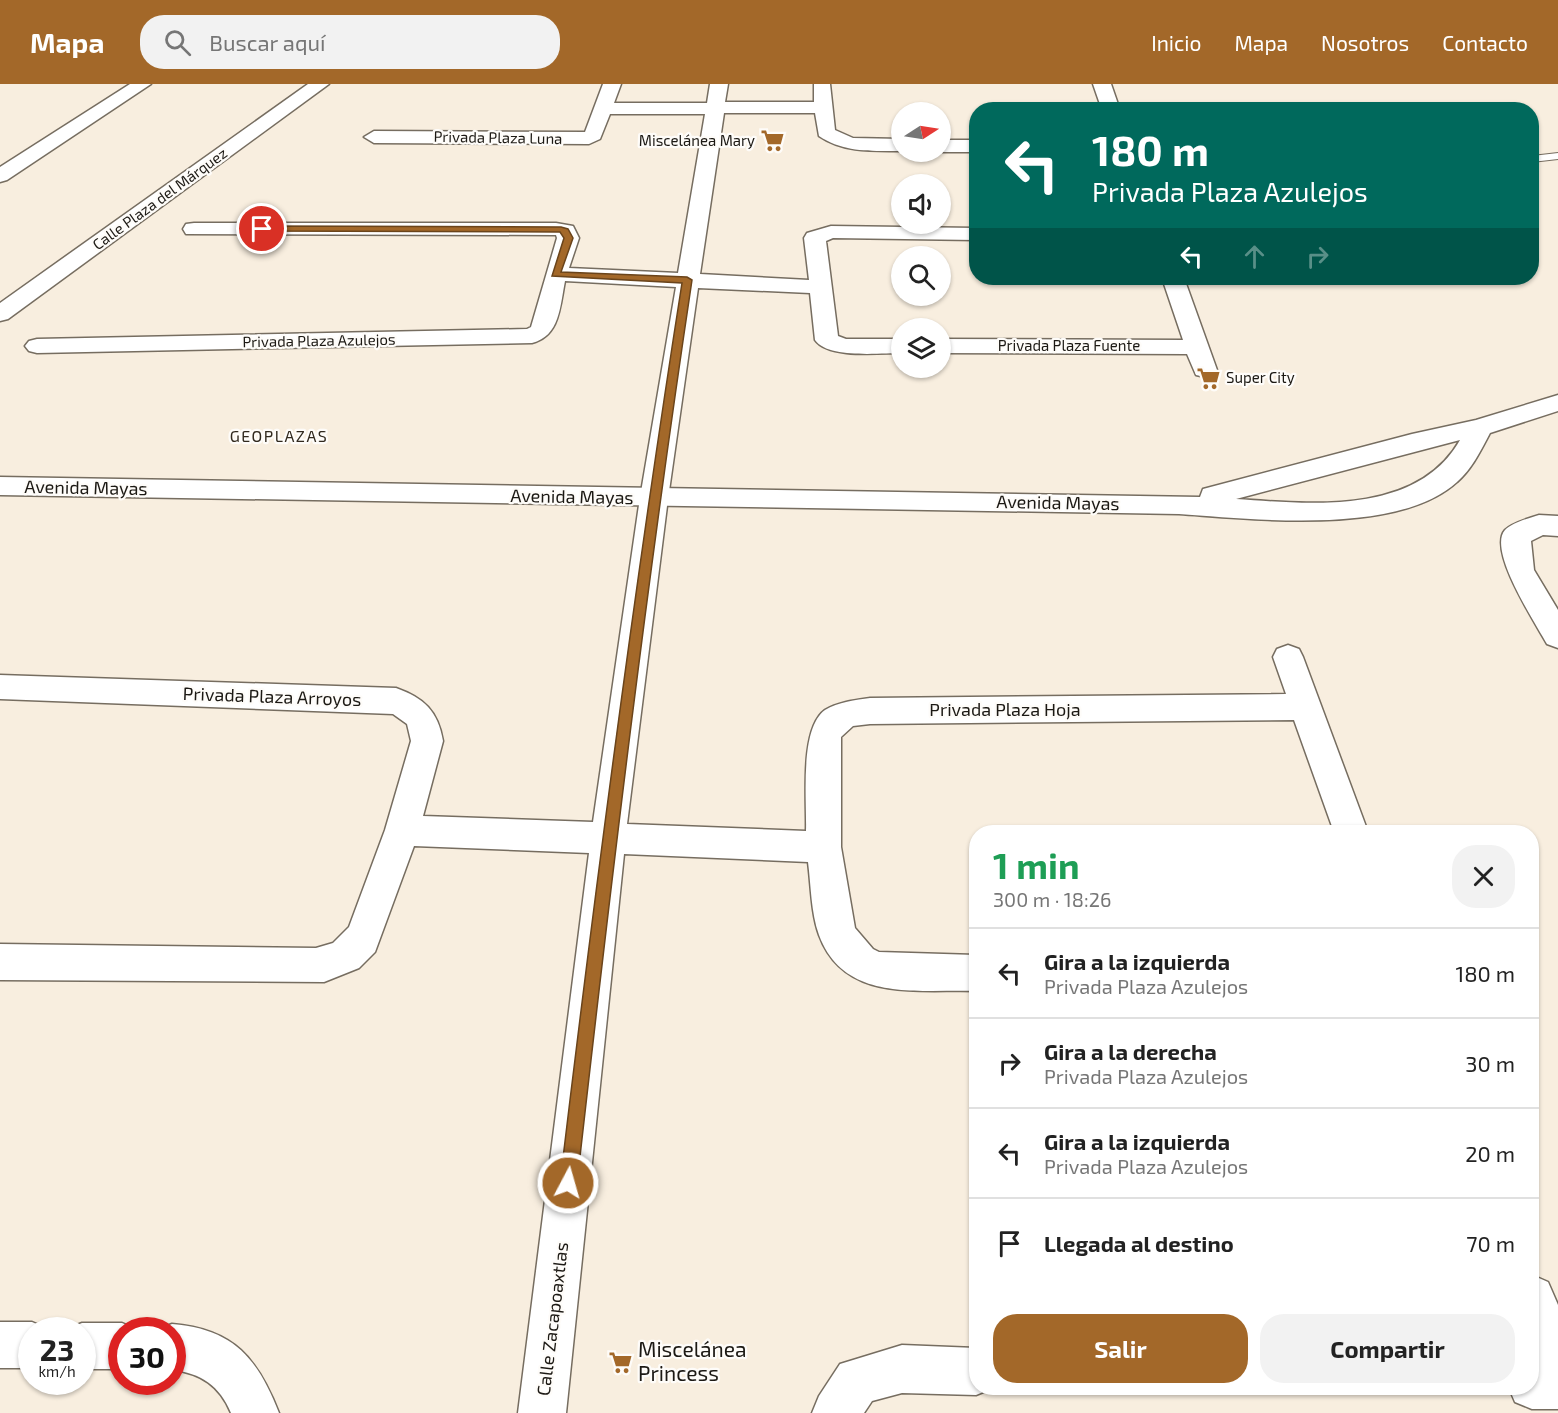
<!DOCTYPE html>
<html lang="es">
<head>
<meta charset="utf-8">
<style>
  :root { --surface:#fff; --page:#f2f2f2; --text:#222; --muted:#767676; --line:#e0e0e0; --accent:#a36829 }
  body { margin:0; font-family:"Exo 2",sans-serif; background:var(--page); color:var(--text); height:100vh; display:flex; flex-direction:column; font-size:22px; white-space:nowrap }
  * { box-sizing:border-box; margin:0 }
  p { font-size:20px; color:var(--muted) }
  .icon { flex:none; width:33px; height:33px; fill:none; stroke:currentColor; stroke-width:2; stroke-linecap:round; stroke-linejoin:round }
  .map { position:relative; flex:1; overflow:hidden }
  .drawer { position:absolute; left:969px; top:741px; width:570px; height:570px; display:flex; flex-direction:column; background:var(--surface); border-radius:24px; box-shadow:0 2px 4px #0004 }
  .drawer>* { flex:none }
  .top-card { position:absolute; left:969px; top:18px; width:570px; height:183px; border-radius:24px; box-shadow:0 2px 4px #0004; background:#00695c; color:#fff; overflow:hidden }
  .needle { width:39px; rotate:78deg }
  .fabs { position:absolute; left:891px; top:18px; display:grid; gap:12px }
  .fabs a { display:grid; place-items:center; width:60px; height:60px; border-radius:50%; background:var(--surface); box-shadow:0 2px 4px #0004; font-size:30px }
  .speed { position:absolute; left:18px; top:1233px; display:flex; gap:12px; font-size:30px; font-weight:700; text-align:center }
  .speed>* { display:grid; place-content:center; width:78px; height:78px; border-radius:50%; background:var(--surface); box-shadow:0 2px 4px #0004; line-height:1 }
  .speed small { font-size:15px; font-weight:400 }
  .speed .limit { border:9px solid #d22; background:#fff; color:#111 }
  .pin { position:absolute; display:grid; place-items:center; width:51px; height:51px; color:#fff; margin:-26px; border:3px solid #fff; border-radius:50%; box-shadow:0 2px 6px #0007 }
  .me { position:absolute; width:66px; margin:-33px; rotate:6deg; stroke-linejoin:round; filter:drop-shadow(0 0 4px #0008) }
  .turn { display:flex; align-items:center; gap:21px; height:126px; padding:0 24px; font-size:27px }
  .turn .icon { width:78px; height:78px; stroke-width:2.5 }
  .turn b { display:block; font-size:42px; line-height:51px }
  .lanes { display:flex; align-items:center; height:57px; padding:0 24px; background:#0003; justify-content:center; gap:30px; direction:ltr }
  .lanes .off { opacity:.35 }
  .round { display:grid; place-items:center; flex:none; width:63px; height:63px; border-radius:24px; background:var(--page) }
  .headline { display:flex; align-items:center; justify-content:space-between; height:102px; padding:0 24px }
  h1 { font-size:36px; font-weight:700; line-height:45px; color:#1e9e55 }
  .cta { display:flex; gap:12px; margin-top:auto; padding:12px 24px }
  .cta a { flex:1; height:69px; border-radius:24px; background:var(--accent); color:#fff; font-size:24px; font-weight:700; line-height:69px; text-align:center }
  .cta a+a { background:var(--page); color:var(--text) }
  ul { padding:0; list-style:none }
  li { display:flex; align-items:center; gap:18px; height:90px; padding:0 24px; border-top:2px solid var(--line) }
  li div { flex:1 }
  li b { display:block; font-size:22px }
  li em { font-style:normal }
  header { display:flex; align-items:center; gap:36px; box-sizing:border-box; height:84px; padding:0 30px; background:var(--accent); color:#fff }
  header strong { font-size:28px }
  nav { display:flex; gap:33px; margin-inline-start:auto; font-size:21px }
  .search { width:420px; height:54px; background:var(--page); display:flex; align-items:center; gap:15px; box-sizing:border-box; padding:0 21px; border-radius:24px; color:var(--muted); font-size:22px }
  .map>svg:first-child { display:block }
</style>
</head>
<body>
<header>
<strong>Mapa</strong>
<div class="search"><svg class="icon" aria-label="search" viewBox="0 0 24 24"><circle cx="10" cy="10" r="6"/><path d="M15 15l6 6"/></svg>Buscar aquí</div>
<nav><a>Inicio</a><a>Mapa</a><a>Nosotros</a><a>Contacto</a></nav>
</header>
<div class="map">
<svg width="1558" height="1329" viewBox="0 0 1558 1329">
  <rect width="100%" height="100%" fill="#f8eedf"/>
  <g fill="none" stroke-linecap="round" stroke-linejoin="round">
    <defs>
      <polygon id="service" points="1558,69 1558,75 1532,78 1532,72"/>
      <g id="minor">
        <polygon points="130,0 151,0 7,96 0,98 0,83"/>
        <polygon points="308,0 329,0 8,235 0,237 0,219"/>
        <path d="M 603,0 L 621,0 L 614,19 L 707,19 L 710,0 L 728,0 L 725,18 L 814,18 L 814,0 L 830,0 L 835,46 L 853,54 L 902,55 L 902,67 C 873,67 844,69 819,52 L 815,29 L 724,29 L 700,190 L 809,196 L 804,154 L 807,149 L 831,142 L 976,144 L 976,156 L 833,154 L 826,157 L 838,252 L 846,255 L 902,255 L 902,269 C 880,269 828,275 815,256 L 810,209 L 698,204 L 668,414 L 627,740 L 806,747 C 807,717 799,645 825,626 C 838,618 856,616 870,614 L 1286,610 L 1273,573 L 1277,565 L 1288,561 L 1299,565 L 1303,573 L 1368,748 L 1334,748 L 1294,636 L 870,640 L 853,642 L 841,653 L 841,763 L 855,844 L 873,865 L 879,868 L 976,871 L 976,907 C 918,905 844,919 819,851 C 811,829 811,801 808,778 L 624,770 L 566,1329 L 518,1329 L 589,769 L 414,762 L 375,868 L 359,884 L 324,898 L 0,896 L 0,860 L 316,864 L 333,859 L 349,843 L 385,746 L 411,657 L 407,640 L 393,630 L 0,615 L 0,591 L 396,604 C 424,614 438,627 443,657 L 423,732 L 593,738 L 640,414 L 676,203 L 565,197 C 560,222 560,252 532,259 L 37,269 L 29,267 L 25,262 L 29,257 L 37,255 L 527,245 L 531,243 L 557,154 L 556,151 L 186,150 L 183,145 L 186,140 L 194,139 L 556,139 L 573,142 L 579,154 L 569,184 L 678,189 L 705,30 L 610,30 L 600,55 L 589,60 L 374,59 L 364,53 L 374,47 L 585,48 Z"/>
        <polygon points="1093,0 1111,0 1120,26 1102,26"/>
        <polygon points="940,56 976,56 976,68 939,68"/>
        <polygon points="1162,194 1184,194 1217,286 1214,291 1205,293 1196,291 1187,270 940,269 940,255 1183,256"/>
        <path d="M 1539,431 L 1558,432 L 1558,452 L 1543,451 L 1531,457 L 1534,486 L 1558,526 L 1558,564 L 1547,560 C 1536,540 1487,466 1505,446 C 1512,439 1529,434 1539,431 Z"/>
        <polygon points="1532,1191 1548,1198 1558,1221 1558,1325 1532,1325 1515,1318 1509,1304 1532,1304 1532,1277 1535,1277 1532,1268"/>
        <polygon points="0,1238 32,1238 48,1245 49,1246 32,1246 32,1284 0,1284"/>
        <polygon points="82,1239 122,1239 138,1246 122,1246 122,1285 82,1285 82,1246 65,1246"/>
        <path d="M 172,1240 C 234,1245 258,1275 279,1329 L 231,1329 C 220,1302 201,1289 172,1286 L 172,1246 L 156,1246 Z"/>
        <polygon points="902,1261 976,1264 976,1304 993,1304 976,1311 902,1309 872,1317 864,1329 812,1329 819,1312 840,1280"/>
      </g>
      <path id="tertiary" d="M 1558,311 L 1558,327 L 1490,349 C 1481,366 1472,385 1457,398 C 1398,452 1254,435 1179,430 L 0,411 L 0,393 L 1200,413 L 1203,405 L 1412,350 L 1476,336 ZM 1460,356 C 1417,432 1310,420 1236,415 Z"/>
    </defs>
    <use href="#service" stroke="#766d60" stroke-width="2"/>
    <use href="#minor" stroke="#766d60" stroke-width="3"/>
    <use href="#tertiary" stroke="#766d60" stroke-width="3"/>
    <use href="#service" fill="#fff" fill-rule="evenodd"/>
    <use href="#minor" fill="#fff" fill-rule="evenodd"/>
    <use href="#tertiary" fill="#fff" fill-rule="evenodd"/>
  </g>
  <path fill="#a36829" stroke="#6a441b" stroke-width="1.5" d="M 262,142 L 561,143 L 568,145 L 573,154 L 561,188 L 687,193 L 692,196 C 647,496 611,797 577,1099 L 575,1105 L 568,1108 L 562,1105 L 560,1099 C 596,798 635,498 682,199 L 552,192 L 564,154 L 560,148 L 259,147 L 259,143 Z"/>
  <defs>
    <symbol id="supermarket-bare" viewBox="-9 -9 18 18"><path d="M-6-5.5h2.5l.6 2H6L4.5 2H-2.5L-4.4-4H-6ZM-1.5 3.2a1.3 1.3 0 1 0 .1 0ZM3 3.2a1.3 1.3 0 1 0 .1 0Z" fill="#a36829" stroke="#fefcf9" stroke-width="2.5" paint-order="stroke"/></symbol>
  </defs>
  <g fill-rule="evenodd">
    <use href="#supermarket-bare" x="756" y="40" width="33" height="33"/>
    <use href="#supermarket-bare" x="1192" y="278" width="33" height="33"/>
    <use href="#supermarket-bare" x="604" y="1262" width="33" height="33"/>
  </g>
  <g text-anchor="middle" stroke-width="4.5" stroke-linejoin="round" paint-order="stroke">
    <g font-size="15" fill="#1c1914" stroke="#fefcf9">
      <text transform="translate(498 54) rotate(1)" y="5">Privada Plaza Luna</text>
      <text transform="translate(160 115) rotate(-36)" y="5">Calle Plaza del Márquez</text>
      <text transform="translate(319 257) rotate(-1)" y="5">Privada Plaza Azulejos</text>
      <text x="1069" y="267">Privada Plaza Fuente</text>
    </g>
    <g font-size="15" fill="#1c1914" stroke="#fefcf9" text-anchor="end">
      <text x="755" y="62">Miscelánea Mary</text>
      <text x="1226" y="299" text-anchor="start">Super City</text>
    </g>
    <g font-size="16" letter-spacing="1.5" fill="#31291e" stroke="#fefcf9">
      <text x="279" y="358">GEOPLAZAS</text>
    </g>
    <g font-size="18" fill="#1c1914" stroke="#fefcf9">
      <text transform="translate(86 404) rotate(1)" y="6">Avenida Mayas</text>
      <text transform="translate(572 413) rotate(1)" y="6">Avenida Mayas</text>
      <text transform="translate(1058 419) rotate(1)" y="6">Avenida Mayas</text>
      <text transform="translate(272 613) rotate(2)" y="6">Privada Plaza Arroyos</text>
      <text x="1005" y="632">Privada Plaza Hoja</text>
      <text transform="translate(553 1235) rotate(-83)" y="6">Calle Zacapoaxtlas</text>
    </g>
    <g font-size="21" fill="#1c1914" stroke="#fefcf9" text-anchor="start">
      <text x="638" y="1273">Miscelánea<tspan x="638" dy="24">Princess</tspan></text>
    </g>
  </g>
</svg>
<div class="fabs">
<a><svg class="needle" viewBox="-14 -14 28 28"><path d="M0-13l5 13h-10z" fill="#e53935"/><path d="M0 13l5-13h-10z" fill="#767676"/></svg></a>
<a><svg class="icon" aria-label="sound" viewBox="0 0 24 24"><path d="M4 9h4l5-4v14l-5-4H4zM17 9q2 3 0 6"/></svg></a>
<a><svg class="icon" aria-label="search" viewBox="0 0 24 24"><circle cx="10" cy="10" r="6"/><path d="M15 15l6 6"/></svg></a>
<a><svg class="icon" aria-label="layers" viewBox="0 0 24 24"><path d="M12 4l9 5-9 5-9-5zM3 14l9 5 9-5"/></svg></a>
</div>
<div class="speed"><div>23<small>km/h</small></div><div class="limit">30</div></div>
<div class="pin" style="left:262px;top:145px;background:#d93025"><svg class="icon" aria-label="arrive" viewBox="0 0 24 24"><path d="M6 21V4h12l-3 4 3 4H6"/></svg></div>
<svg class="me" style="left:568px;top:1099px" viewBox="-20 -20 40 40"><circle r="17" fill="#a36829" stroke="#fff" stroke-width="3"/><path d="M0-11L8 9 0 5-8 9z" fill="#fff"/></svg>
<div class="top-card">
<div class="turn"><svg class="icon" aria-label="left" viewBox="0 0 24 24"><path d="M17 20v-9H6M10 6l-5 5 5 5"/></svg><div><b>180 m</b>Privada Plaza Azulejos</div></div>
<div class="lanes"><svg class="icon" aria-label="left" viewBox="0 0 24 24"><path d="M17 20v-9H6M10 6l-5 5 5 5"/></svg><svg class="icon off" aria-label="ahead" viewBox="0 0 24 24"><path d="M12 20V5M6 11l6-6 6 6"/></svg><svg class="icon off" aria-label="right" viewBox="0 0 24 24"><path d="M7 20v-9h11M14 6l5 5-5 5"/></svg></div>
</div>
<section class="drawer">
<div class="headline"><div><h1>1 min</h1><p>300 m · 18:26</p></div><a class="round"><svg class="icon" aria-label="close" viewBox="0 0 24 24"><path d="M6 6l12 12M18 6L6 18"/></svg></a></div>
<ul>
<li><svg class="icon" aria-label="left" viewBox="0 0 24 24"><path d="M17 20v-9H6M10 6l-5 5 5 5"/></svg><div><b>Gira a la izquierda</b><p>Privada Plaza Azulejos</p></div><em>180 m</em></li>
<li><svg class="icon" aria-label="right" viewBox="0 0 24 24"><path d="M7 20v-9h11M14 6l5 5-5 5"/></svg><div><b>Gira a la derecha</b><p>Privada Plaza Azulejos</p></div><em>30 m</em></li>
<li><svg class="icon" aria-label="left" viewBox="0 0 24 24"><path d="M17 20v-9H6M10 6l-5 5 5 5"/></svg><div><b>Gira a la izquierda</b><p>Privada Plaza Azulejos</p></div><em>20 m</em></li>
<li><svg class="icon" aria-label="arrive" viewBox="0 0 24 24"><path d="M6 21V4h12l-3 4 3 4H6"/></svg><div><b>Llegada al destino</b></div><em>70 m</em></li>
</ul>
<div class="cta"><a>Salir</a><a>Compartir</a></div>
</section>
</div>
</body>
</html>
